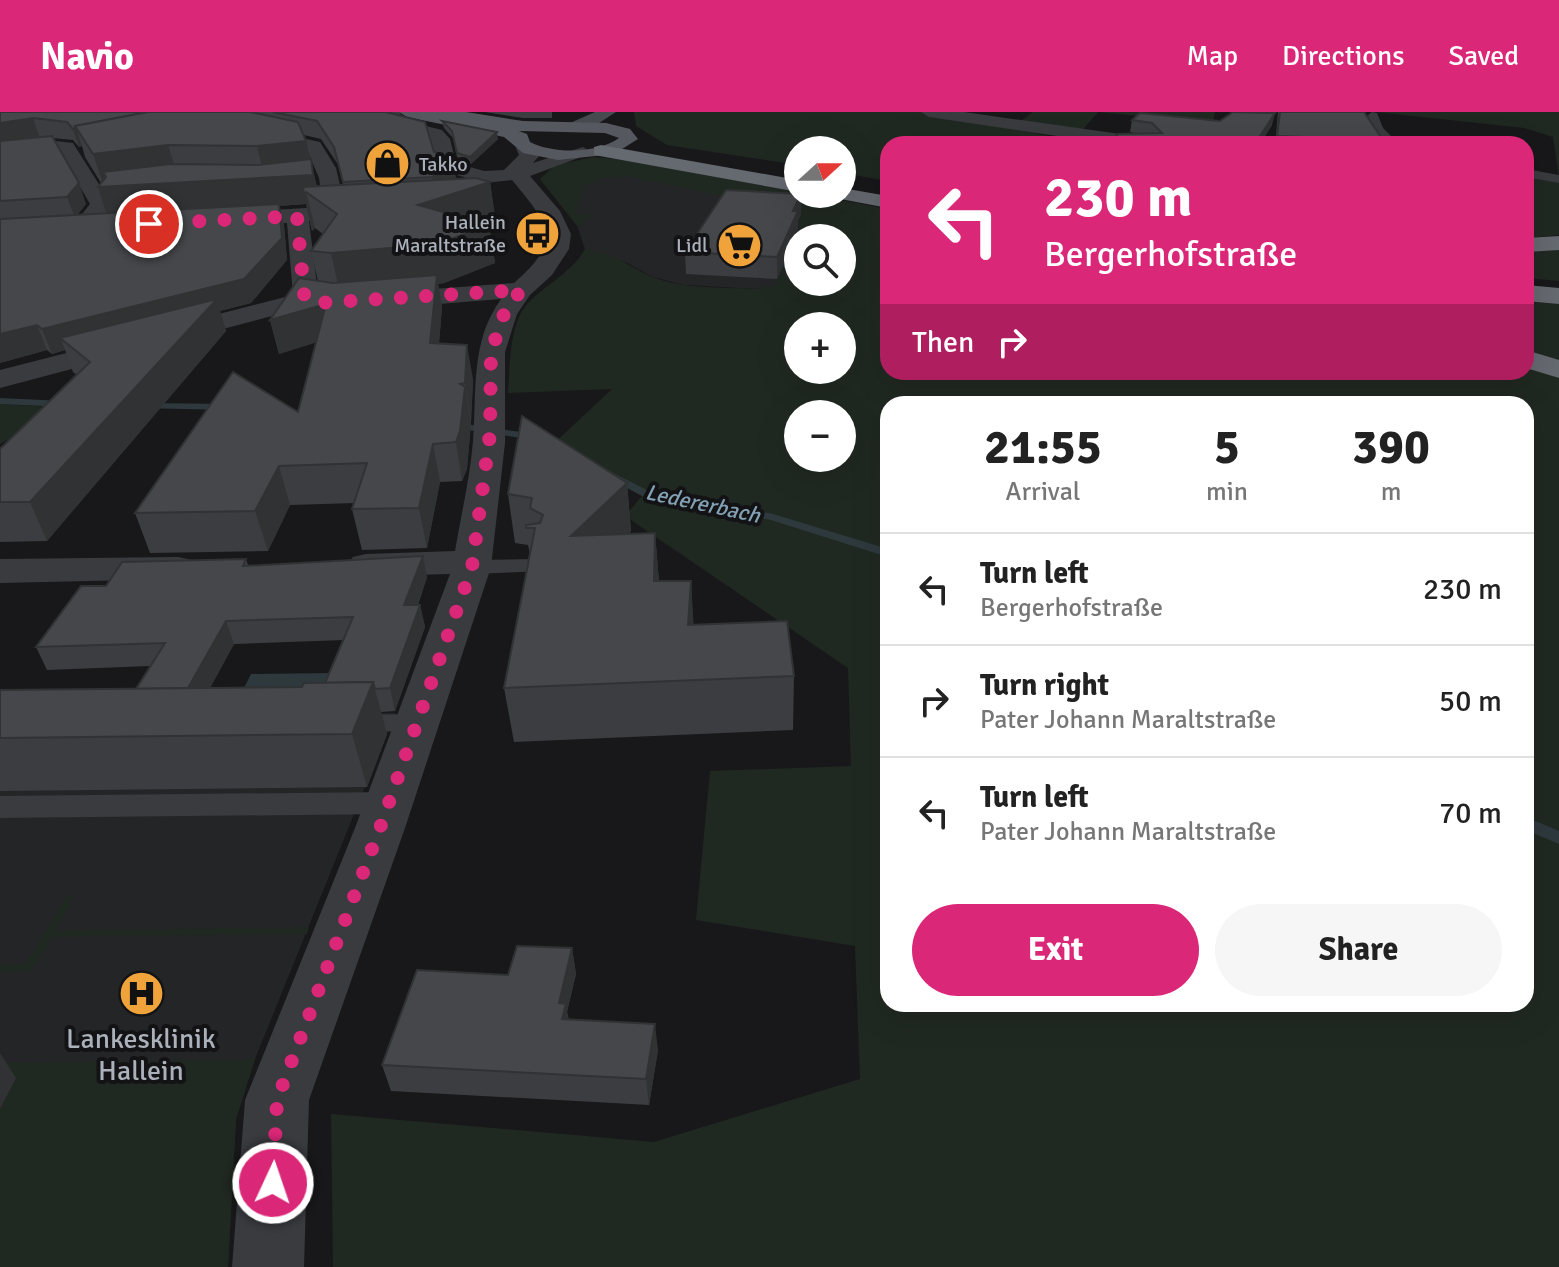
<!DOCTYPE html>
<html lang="en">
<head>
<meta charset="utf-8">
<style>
  :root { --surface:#fff; --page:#f6f6f6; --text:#222; --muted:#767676; --line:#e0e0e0; --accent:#db2777 }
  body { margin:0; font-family:Signika,sans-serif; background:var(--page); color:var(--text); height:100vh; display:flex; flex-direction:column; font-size:30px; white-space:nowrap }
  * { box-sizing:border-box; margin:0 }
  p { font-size:26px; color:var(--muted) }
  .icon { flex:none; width:44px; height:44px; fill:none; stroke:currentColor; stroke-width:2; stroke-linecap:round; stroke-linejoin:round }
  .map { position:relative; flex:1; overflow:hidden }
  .sheet { position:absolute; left:880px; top:284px; width:654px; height:616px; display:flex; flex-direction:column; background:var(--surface); border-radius:24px; box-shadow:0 8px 32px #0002 }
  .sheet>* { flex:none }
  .top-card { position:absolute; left:880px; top:24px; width:654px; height:244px; border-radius:24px; box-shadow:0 8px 32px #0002; background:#db2777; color:#fff; overflow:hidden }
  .needle { width:52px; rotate:69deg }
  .buttons { position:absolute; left:784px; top:24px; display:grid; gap:16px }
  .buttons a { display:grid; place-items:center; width:72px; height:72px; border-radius:50%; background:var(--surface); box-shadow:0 8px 32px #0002; font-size:40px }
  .pin { position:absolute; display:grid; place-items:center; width:68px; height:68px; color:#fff; margin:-34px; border:4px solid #fff; border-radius:50%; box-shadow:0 2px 8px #0007 }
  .me { position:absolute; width:88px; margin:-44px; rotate:3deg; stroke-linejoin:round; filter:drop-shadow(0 0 6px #0008) }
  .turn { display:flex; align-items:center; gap:28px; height:168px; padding:0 32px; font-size:36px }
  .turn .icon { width:104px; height:104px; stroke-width:2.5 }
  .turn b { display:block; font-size:56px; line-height:68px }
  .then { display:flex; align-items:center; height:76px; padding:0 32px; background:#0003; gap:16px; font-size:30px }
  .eta { display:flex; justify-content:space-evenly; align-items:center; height:136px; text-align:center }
  .eta b { font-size:48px; font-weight:700; line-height:56px }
  .primary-button { display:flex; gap:16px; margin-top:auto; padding:16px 32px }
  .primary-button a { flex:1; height:92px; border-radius:48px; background:var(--accent); color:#fff; font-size:32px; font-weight:700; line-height:92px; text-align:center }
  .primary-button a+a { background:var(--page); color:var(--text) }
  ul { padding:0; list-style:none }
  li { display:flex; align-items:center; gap:24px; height:112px; padding:0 32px; border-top:2px solid var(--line) }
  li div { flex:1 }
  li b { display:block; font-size:30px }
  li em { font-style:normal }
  header { display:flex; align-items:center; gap:48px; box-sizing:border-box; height:112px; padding:0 40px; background:var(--accent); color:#fff }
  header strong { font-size:38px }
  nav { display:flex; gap:44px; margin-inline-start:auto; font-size:28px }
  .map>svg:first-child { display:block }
</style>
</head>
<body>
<header>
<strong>Navio</strong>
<nav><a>Map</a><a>Directions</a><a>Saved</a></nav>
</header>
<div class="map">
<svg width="1559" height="1155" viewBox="0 0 1559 1155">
  <rect width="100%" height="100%" fill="#18181a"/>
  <g fill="#242527">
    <polygon points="596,54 838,103 798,126 798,170 778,178 684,173 653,165 627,151 585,137 577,113 540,67 555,57"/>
    <polygon points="395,601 255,947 236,1007 228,1155 0,1155 0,609"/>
  </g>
  <g fill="#202921" fill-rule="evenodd">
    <polygon points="634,0 921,0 1093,32 888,32 888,69 842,61 842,38 798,38 798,53 667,33 636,14"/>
    <polygon points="1033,0 1215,0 1213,11 1098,0 1079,22 1017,12"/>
    <polygon points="1376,0 1559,0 1559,66 1553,25 1524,16"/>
    <path d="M 594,45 L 627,48 L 888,97 L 888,260 L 1526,260 L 1526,255 L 1559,265 L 1559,1155 L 333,1155 L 331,1002 L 654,1030 L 860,967 L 855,834 L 696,808 L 710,659 L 851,654 L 848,556 L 625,404 L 642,384 L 551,334 L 612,277 L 508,281 C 510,256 509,222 522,199 C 536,177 569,165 585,137 C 610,139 633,157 655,166 C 689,178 728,175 763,177 L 765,174 L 774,174 L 798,121 L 731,86 L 627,64 C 615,68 606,64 594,68 L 602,71 L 585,72 L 576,102 L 594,102 L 578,115 L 540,67 L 555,53 ZM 798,126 L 842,126 L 842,170 L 798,170 ZM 798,214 L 842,214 L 842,258 L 798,258 ZM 888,292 L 1526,292 L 1526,892 L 888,892 ZM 798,302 L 842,302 L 842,346 L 798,346 Z"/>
    <polygon points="1526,62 1559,69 1559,123 1526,126"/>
    <polygon points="1559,135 1559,169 1526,166 1526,138"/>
    <polygon points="1526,185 1559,189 1559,249 1526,239"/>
    <polygon points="0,292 66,296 0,332"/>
    <polygon points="68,783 75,783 55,819 309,815 307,822 52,825 31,859 0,860 0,853 26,852"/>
    <polygon points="255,947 236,1007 228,1155 0,1155 0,997 16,967 0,951"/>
  </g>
  <polygon fill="#2e393e" points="337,561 329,582 240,584 251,562"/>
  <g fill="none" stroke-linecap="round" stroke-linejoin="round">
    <g fill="#2e393e" fill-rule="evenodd">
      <polygon points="0,286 64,289 69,292 64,295 0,292"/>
      <polygon points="144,291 228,292 233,295 228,298 141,296 139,294"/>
      <polygon points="452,310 534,322 539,325 534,328 448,315 448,311"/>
      <polygon points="613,361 649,379 773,402 888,437 888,445 771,408 642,384 609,366 609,362"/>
      <polygon points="1526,705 1559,719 1559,732 1526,718"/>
    </g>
    <g fill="#393b3f" fill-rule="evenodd">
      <polygon points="1372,0 1377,1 1383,16 1399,32 1386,32 1372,17 1368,3"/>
      <polygon points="1526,57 1559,63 1559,71 1526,65"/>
      <polygon points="535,447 544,449 547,454 544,459 472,462 460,455 472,448"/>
      <polygon points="418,602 428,604 432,611 428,618 347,621 337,619 332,612 337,605 347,603"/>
      <polygon points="389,680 400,683 405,691 400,699 389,702 0,706 0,684"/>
    </g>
    <g fill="#393b3f" fill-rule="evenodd">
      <path d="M 151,0 L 182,0 L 320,30 L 336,56 L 345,94 L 369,93 L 380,99 L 369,105 L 309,109 L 318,181 L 340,184 L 514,171 C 563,128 550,114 512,68 L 484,71 L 440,58 L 430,26 L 339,0 L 368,0 L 442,18 L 450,27 L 456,51 L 484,59 L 504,58 L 519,43 L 516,36 L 518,32 L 532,32 L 539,44 L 533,51 L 583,35 L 592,41 L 530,64 L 560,99 L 571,122 L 569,137 L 552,163 L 530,183 L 517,202 L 505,240 L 505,331 L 491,455 L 405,716 L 309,988 L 304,1155 L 232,1155 L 245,988 L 355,716 L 450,462 L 366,464 L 353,461 L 347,453 L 353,445 L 366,442 L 455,439 C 461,403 470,366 473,329 C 477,279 470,230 501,187 L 340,200 L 306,195 L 0,276 L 0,258 L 293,183 L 287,111 L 222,115 L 211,108 L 222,101 L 323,95 L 319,66 L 307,38 L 159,5 Z"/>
      <polygon points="921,0 964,0 1148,26 1157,32 1111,32 929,5"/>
      <polygon points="39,27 73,31 112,93 90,121 82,123 71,116 90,92 60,40 39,39 0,45 0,33"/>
      <polygon points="178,445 192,448 197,456 192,464 178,467 0,471 0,447"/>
    </g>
    <polygon fill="#474a4f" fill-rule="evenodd" points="595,0 616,0 593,15 570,20 561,15"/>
    <path fill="#55585e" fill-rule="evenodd" d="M 399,0 L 466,0 L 523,9 L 606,11 L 630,17 L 638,27 L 614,42 L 558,48 L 523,41 L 504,25 L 407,5 ZM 519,19 L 605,21 L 619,26 C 597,42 553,42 530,30 L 527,22 Z"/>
    <g fill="#656970" fill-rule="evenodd">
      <polygon points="601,33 798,68 798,80 594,43 594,35"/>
      <polygon points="842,76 888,84 888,96 835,86 832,82 842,82"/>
      <polygon points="1559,124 1559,138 1526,140 1526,126"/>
      <polygon points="1526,173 1559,176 1559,192 1526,189"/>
      <polygon points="1526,238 1559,248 1559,266 1526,256"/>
    </g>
  </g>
  <g fill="#3b3d40" fill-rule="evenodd">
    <path d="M 0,0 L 400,0 L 401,4 L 456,66 L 455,67 L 490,70 L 495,105 L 479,110 L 489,113 L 495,151 L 444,171 L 438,172 L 442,195 L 439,232 L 473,267 L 471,311 L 467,357 L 462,369 L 440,370 L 427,436 L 362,438 L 352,397 L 355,391 L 290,393 L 268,439 L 150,441 L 135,401 L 298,300 L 316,230 L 279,242 L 270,208 L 318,169 L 311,139 L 323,122 L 315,116 L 312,119 L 306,92 L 279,94 L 284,113 L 287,148 L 251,191 L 220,199 L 226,219 L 47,429 L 0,430 L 0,337 L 77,263 L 73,260 L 65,238 L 52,242 L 47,238 L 0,251 ZM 304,23 L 321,27 L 339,54 L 343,73 L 317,75 L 306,29 ZM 52,26 L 73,28 L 79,35 L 82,34 L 85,45 L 101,71 L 107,101 L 77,103 L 86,92 Z"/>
    <polygon points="485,0 552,0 552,6 523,6"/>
    <polygon points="1278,0 1364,0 1383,28 1382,32 1275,32"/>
    <polygon points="1132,8 1220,9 1272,13 1260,32 1108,32 1139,22 1130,20"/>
    <polygon points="442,9 498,27 471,52 458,49 453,26 444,16"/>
    <polygon points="801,82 801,102 798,108 798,120 777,167 686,162 685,140"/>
    <polygon points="627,371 631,419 629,422 655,421 659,469 691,469 693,512 794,564 793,618 514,630 504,576 530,442 528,433 515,431 508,382"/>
    <path d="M 246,447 L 248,453 L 427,465 L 418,493 L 420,493 L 425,515 L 395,599 L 381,600 L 387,622 L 367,675 L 0,679 L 0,578 L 136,577 L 150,554 L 47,558 L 36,535 L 106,474 ZM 344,528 L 325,571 L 302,575 L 210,576 L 234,532 Z"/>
    <polygon points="572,836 576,862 567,900 569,908 658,938 649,993 391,979 382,953 508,863"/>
  </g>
  <g fill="#303234">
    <polygon points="1275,1 1272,13 1260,32 1255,32"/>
    <polygon points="33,6 39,24 0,30 0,11"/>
    <polygon points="76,16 82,34 79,35 73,17"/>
    <polygon points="497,20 498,27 471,52 470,45"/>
    <polygon points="306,29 317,75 320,91 319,89 306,80 315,116 312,119 306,92 279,94 284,113 287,148 251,191 220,199 226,219 47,429 30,390 202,203 60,226 65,238 52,242 42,217 107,104 98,75 104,75 93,42 168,33 178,65 103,60 108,74 265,66 257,34"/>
    <polygon points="453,46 456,66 435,85 432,65"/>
    <polygon points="490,70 495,105 424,129 418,93"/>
    <polygon points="79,71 86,92 75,106 67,85"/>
    <polygon points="801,82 801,102 798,108 798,120 777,167 777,145 793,99"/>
    <polygon points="489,113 495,151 444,171 438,172 442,195 436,266 340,181 331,141"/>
    <polygon points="326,192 334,225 279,242 270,208"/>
    <polygon points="37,213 47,238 0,251 0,222"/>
    <polygon points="467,233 473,267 471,308 465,271"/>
    <polygon points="465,275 471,311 467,357 462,369 456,330"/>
    <polygon points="433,332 440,370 427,436 419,396"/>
    <polygon points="279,354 290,393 268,439 255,399"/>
    <polygon points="627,371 631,419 577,474 571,424"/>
    <polygon points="655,421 659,471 654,469"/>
    <polygon points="423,444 427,465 409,515 404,493"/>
    <polygon points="691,469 694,520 688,513"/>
    <polygon points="420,493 425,515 395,599 390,576"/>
    <polygon points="226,509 234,532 195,603 186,580"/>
    <polygon points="373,570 387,622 367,675 352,622"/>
    <polygon points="572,836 576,862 567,900 570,918 567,934 559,891"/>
    <polygon points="655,912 658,938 649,993 646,967"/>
    <polygon points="0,941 16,966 0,997"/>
  </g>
  <g fill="#45474a" stroke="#303234" stroke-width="2">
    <polygon points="0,0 148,0 75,14 76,16 73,17 67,10 33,6 0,11"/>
    <polygon points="148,0 250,0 298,10 306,29 257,34 168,33 93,42 75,14"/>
    <polygon points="273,0 386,0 425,10 434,40 453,46 432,65 343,70 334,35 317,9"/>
    <polygon points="1233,0 1275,1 1255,32 1108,32 1118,22 1162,21 1152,11 1132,8 1140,1 1220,9"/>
    <polygon points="1280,0 1364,0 1383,28 1277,24"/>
    <polygon points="442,9 497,20 470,45 457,41 452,19"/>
    <polygon points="52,24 79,71 67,85 0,89 0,29"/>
    <polygon points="311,47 313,63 98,75 106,65 103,60 170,52 258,53"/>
    <polygon points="476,66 490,70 418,93 489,113 438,132 331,141 311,139 337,102 306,80 304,83 303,75"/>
    <polygon points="726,78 801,82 793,99 798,99 777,145 685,140"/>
    <polygon points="279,92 282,126 244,167 42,217 37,213 0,222 0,107"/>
    <polygon points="437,163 430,231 467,233 465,271 460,272 465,275 460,319 456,330 433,332 419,396 352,397 367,351 279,354 255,399 135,401 233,260 298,300 326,192 270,208 299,166 333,171"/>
    <polygon points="217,187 30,390 0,390 0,337 90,250 60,226"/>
    <polygon points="522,304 627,371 571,424 655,421 654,469 691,469 688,513 787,509 794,564 504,576 535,416 526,416 526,413 540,411 543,403 530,396 532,386 508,382"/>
    <polygon points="423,444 404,493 420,493 390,576 375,577 373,570 325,571 353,505 226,509 188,576 136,577 165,531 36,535 81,474 106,474 122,450 246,447 243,454"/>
    <polygon points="373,570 352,622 0,626 0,578 302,575 304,571"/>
    <polygon points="517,834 572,836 559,891 566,892 562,907 655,912 646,967 382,953 417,858 508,863"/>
  </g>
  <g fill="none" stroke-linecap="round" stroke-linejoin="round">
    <polyline stroke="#db2777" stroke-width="14" stroke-dasharray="0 25.2" points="149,112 297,104 304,182 306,187 318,191 521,178 504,202 491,240 490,322 472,455 380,716 277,988 273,1071"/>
  </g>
  <defs>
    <symbol id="shop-disc" viewBox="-11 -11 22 22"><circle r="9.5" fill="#f0a33b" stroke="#131315"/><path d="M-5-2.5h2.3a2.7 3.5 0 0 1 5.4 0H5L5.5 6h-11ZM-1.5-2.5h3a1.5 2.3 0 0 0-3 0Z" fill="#111"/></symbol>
    <symbol id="bus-disc" viewBox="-11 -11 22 22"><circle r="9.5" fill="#f0a33b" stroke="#131315"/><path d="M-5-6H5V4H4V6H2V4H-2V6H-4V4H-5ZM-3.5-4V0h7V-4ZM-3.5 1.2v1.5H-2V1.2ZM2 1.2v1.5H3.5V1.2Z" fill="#111"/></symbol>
    <symbol id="supermarket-disc" viewBox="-11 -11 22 22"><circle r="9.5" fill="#f0a33b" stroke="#131315"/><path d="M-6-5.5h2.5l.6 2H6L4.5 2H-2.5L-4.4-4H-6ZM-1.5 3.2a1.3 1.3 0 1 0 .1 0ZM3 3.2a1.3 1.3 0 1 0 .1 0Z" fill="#111"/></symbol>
    <symbol id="hospital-disc" viewBox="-11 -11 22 22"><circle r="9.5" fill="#f0a33b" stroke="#131315"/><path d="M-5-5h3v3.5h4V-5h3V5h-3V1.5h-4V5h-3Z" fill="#111"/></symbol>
  </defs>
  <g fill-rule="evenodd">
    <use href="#shop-disc" x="362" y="26" width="51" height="51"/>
    <use href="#bus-disc" x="512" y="96" width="51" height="51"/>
    <use href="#supermarket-disc" x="714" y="108" width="51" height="51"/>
    <use href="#hospital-disc" x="116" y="856" width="51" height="51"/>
  </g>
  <g text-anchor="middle" stroke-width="8" stroke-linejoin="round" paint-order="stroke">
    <g font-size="20" fill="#abb1ba" stroke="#131315" text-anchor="end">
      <text x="419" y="59" text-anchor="start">Takko</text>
      <text x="506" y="117">Hallein<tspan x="506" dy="23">Maraltstraße</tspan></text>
      <text x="708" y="140">Lidl</text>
    </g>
    <g font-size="22" font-style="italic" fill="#83a1b4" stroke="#131315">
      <text transform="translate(703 391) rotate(12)" y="8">Ledererbach</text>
    </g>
    <g font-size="28" fill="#abb1ba" stroke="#131315">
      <text x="141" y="936">Lankesklinik<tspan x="141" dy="32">Hallein</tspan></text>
    </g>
  </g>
</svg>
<div class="buttons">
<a><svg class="needle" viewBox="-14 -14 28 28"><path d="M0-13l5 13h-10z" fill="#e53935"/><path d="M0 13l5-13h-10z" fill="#767676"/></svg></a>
<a><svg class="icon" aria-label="search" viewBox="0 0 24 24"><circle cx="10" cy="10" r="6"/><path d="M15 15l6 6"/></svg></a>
<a>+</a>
<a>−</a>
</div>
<div class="pin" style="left:149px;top:112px;background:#d93025"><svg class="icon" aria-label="arrive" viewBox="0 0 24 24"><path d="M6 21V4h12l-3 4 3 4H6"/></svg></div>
<svg class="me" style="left:273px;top:1071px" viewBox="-20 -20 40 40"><circle r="17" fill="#db2777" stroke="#fff" stroke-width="3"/><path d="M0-11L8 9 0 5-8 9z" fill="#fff"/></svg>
<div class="top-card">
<div class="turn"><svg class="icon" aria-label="left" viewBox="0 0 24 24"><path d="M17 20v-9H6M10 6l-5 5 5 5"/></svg><div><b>230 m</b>Bergerhofstraße</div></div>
<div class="then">Then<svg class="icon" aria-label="right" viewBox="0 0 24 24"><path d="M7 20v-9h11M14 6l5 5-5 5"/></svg></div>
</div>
<section class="sheet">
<div class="eta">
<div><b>21:55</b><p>Arrival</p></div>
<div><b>5</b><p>min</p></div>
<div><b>390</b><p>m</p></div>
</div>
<ul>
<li><svg class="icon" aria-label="left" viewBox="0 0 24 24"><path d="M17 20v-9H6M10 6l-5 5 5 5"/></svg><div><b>Turn left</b><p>Bergerhofstraße</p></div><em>230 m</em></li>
<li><svg class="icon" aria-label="right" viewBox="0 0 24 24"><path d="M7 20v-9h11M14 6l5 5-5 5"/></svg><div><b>Turn right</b><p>Pater Johann Maraltstraße</p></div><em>50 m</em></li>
<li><svg class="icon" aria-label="left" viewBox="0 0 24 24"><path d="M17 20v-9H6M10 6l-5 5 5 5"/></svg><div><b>Turn left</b><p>Pater Johann Maraltstraße</p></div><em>70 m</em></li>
</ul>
<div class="primary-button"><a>Exit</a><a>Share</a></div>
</section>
</div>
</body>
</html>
